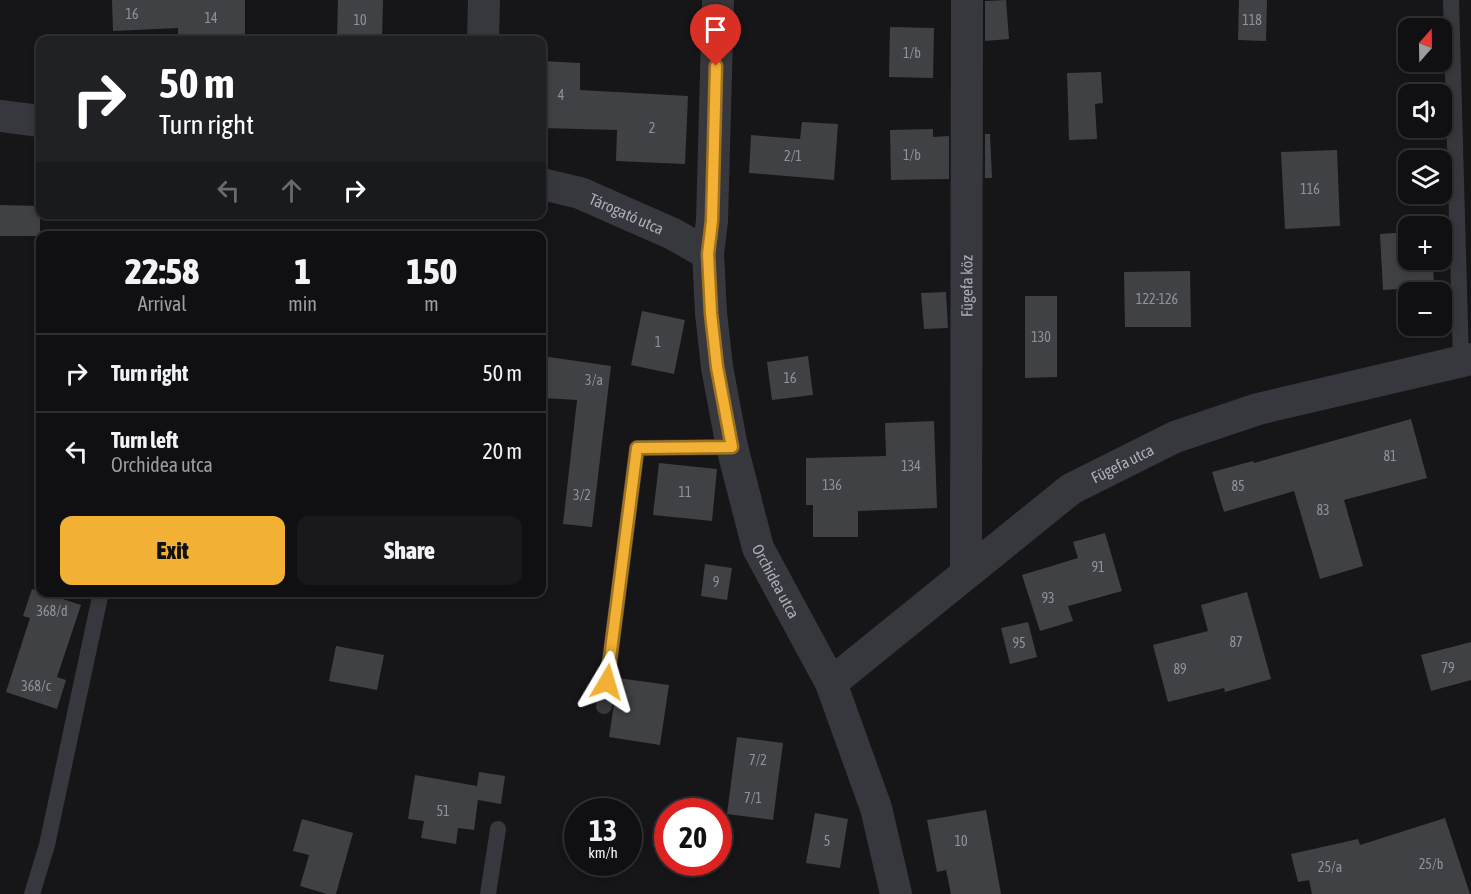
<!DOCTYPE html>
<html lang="en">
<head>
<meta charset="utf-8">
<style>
  :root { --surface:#101012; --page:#19191b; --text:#f1f3f6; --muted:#9c9d9f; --line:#303032; --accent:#f2b134 }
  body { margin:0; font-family:"Asap Condensed",sans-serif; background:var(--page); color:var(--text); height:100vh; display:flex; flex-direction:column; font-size:22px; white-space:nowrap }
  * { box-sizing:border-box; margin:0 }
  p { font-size:20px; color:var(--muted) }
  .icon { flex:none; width:33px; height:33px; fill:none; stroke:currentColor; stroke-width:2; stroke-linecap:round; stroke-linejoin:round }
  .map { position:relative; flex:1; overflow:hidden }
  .side { position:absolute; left:36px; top:231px; width:510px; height:366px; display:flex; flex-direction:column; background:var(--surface); border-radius:12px; box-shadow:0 3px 9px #0003,0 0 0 2px var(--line) }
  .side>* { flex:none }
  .hud { position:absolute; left:36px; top:36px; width:510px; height:183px; border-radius:12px; box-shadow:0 3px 9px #0003,0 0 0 2px var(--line); background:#202124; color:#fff; overflow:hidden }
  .needle { width:39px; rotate:20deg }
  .controls { position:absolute; left:1398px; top:18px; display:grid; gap:12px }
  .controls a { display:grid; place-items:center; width:54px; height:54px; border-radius:12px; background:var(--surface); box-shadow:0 3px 9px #0003,0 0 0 2px var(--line); font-size:30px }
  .speed { position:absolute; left:564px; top:798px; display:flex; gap:12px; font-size:30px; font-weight:700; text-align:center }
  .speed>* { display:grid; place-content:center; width:78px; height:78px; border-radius:50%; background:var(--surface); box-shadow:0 3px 9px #0003,0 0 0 2px var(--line); line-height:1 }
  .speed small { font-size:15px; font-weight:400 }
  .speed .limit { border:9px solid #d22; background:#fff; color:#111 }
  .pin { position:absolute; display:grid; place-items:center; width:51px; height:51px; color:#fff; margin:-62px -26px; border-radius:50% 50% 50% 0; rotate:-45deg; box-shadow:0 0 6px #0007 }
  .pin .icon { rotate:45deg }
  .me { position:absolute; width:66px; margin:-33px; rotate:7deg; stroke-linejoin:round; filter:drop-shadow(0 0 4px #0008) }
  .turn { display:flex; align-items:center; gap:21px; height:126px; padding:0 24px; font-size:27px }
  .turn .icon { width:78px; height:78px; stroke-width:2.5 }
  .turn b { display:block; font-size:42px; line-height:51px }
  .lanes { display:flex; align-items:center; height:57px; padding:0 24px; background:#0003; justify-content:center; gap:30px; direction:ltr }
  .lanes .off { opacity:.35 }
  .eta { display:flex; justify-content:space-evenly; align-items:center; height:102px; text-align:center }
  .eta b { font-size:36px; font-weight:800; line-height:42px }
  .action { display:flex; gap:12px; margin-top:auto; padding:12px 24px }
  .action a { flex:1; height:69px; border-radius:12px; background:var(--accent); color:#111; font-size:24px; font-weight:800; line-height:69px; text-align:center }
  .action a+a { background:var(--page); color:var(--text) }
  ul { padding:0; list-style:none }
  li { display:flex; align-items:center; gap:18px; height:78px; padding:0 24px; border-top:2px solid var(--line) }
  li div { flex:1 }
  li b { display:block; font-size:22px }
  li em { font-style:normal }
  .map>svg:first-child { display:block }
</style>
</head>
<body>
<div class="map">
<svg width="1471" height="894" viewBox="0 0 1471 894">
  <rect width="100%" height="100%" fill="#161618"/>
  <g fill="#404145">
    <polygon points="112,0 245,0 245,36 178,36 178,28 113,31"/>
    <polygon points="338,0 383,0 382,40 337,40"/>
    <polygon points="1006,0 1009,39 985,41 985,1"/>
    <polygon points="1239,0 1267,0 1266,41 1238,40"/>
    <polygon points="890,27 934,28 933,78 889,77"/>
    <polygon points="542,61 580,63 580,90 688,96 685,164 616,161 617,130 542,128"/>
    <polygon points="1101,72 1103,103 1095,104 1097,139 1069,140 1067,73"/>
    <polygon points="802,122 838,124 834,180 749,173 751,135 800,139"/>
    <polygon points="933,129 933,137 949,136 949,179 891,180 890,130"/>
    <polygon points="985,134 990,134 992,178 985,178"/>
    <polygon points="1337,150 1340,226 1285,229 1281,152"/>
    <polygon points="0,205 40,206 40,236 0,236"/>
    <polygon points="1408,232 1408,260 1433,260 1434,287 1383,290 1380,234"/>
    <polygon points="1190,271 1191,327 1125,327 1124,272"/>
    <polygon points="946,292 948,328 924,329 921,293"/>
    <polygon points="1025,296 1057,296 1057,377 1025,378"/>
    <polygon points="642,311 685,320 674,374 631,365"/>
    <polygon points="542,356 611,366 592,527 563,524 577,400 542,398"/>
    <polygon points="808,356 813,395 772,400 767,362"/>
    <polygon points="1411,419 1427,478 1344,500 1363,566 1320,579 1294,491 1224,512 1212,472 1253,461 1254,463"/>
    <polygon points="934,421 937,508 858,511 858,537 813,537 813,505 806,505 806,458 886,456 885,423"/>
    <polygon points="659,463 717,469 712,521 653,515"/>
    <polygon points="1105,533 1122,591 1068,606 1073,621 1040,631 1022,575 1078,558 1073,542"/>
    <polygon points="705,564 732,568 727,600 701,596"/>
    <polygon points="32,589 81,605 57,677 66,680 57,709 6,692 30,618 23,616"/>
    <polygon points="1247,592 1271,679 1225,692 1224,688 1168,702 1153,645 1208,631 1201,605"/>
    <polygon points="1028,622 1037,657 1010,664 1001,628"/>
    <polygon points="1471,642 1471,680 1431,691 1421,655"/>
    <polygon points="336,646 384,655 377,690 329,681"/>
    <polygon points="618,678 669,685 660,745 609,737"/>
    <polygon points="737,737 783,743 773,820 727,814"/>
    <polygon points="479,772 505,776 501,804 478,800 474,830 458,828 456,844 421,838 424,821 408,819 415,775 477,786"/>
    <polygon points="986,810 1001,894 951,894 946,870 937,872 927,820"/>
    <polygon points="815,813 848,819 840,868 806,863"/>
    <polygon points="1445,818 1470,894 1312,894 1309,880 1298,882 1291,854 1358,839 1360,845"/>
    <polygon points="302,819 353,833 336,894 327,894 300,886 309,855 293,851"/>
  </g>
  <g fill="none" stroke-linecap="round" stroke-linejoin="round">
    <g stroke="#37383d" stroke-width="16">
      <polyline points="1451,0 1461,362"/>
      <polyline points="604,706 637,448 732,447"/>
      <polyline points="32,894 47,845 101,592"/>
      <polyline points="488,894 498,829"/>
    </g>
    <g stroke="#37383d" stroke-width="32">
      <path id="s1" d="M 718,0 L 712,221 L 708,254 L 711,313 L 717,367 L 732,447 L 758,548 L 831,683 L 876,808 L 896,894"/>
      <polyline points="483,40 484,0"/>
      <polyline points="0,116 40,121"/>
      <path id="s2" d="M 542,184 L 580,193 L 673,234 L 708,254"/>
      <path id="s3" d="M 966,572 L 967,0"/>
      <path id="s4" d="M 831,683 L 1071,489 L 1175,437 L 1258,409 L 1471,359"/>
    </g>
  </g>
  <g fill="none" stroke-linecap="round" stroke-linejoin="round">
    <defs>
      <polyline id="route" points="607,682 637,448 732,447 717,367 711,313 708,254 712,221 716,66"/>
    </defs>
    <use href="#route" stroke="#9d7322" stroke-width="15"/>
    <use href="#route" stroke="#f2b134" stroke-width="10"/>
  </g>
  <g text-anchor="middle" stroke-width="6" stroke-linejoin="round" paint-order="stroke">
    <g font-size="14" fill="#8e929b">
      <text x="132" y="19">16</text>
      <text x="211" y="23">14</text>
      <text x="360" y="25">10</text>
      <text x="1252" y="25">118</text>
      <text x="912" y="58">1/b</text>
      <text x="561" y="100">4</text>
      <text x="652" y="133">2</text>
      <text x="912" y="160">1/b</text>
      <text x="793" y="161">2/1</text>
      <text x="1310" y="194">116</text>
      <text x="1157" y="304">122-126</text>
      <text x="1041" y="342">130</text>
      <text x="658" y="347">1</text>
      <text x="790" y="383">16</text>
      <text x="594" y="385">3/a</text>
      <text x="1390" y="461">81</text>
      <text x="911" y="471">134</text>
      <text x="832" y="490">136</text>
      <text x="1238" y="491">85</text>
      <text x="685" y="497">11</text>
      <text x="582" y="500">3/2</text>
      <text x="1323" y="515">83</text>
      <text x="1098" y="572">91</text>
      <text x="716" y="587">9</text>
      <text x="1048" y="603">93</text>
      <text x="52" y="616">368/d</text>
      <text x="1236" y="647">87</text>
      <text x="1019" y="648">95</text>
      <text x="1448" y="673">79</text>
      <text x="1180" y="674">89</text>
      <text x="36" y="691">368/c</text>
      <text x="758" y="765">7/2</text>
      <text x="753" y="803">7/1</text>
      <text x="443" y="816">51</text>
      <text x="827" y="846">5</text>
      <text x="961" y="846">10</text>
      <text x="1431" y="869">25/b</text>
      <text x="1330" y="872">25/a</text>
    </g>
    <g font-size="16" fill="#a8adb8" stroke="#111113">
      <text dy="6" stroke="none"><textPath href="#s2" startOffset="90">Tárogató utca</textPath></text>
      <text dy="6" stroke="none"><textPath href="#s3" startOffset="286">Fügefa köz</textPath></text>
      <text dy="6" stroke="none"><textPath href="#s4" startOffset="366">Fügefa utca</textPath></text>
      <text dy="6" stroke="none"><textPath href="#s1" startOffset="591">Orchidea utca</textPath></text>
    </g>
  </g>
</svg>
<div class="controls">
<a><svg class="needle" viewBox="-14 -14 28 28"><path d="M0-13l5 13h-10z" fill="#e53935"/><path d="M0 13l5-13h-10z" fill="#9c9d9f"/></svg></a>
<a><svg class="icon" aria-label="sound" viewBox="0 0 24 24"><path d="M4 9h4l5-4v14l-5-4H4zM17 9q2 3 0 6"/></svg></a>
<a><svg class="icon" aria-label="layers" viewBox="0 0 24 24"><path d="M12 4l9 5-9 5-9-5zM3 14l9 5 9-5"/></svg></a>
<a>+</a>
<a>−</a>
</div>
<div class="speed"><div>13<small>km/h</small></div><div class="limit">20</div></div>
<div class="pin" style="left:716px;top:66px;background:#d93025"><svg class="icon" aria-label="arrive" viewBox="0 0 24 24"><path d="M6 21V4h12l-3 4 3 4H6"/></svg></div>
<svg class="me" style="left:607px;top:682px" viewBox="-20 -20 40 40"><path d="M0-17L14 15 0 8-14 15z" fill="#f2b134" stroke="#fff" stroke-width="4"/></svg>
<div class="hud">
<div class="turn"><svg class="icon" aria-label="right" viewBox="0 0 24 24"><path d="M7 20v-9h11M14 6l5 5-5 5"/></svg><div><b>50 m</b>Turn right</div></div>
<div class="lanes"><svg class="icon off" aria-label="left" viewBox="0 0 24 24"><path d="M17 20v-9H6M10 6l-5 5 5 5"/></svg><svg class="icon off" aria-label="ahead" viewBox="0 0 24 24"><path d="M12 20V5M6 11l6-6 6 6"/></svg><svg class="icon" aria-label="right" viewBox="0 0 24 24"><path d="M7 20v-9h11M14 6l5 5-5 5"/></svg></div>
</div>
<section class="side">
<div class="eta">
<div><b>22:58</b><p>Arrival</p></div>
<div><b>1</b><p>min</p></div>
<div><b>150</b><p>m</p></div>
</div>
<ul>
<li><svg class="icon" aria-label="right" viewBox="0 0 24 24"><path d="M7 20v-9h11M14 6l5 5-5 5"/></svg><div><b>Turn right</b></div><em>50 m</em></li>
<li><svg class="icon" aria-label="left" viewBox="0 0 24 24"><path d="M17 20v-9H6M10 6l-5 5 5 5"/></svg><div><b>Turn left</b><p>Orchidea utca</p></div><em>20 m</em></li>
</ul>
<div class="action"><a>Exit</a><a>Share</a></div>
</section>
</div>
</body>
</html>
